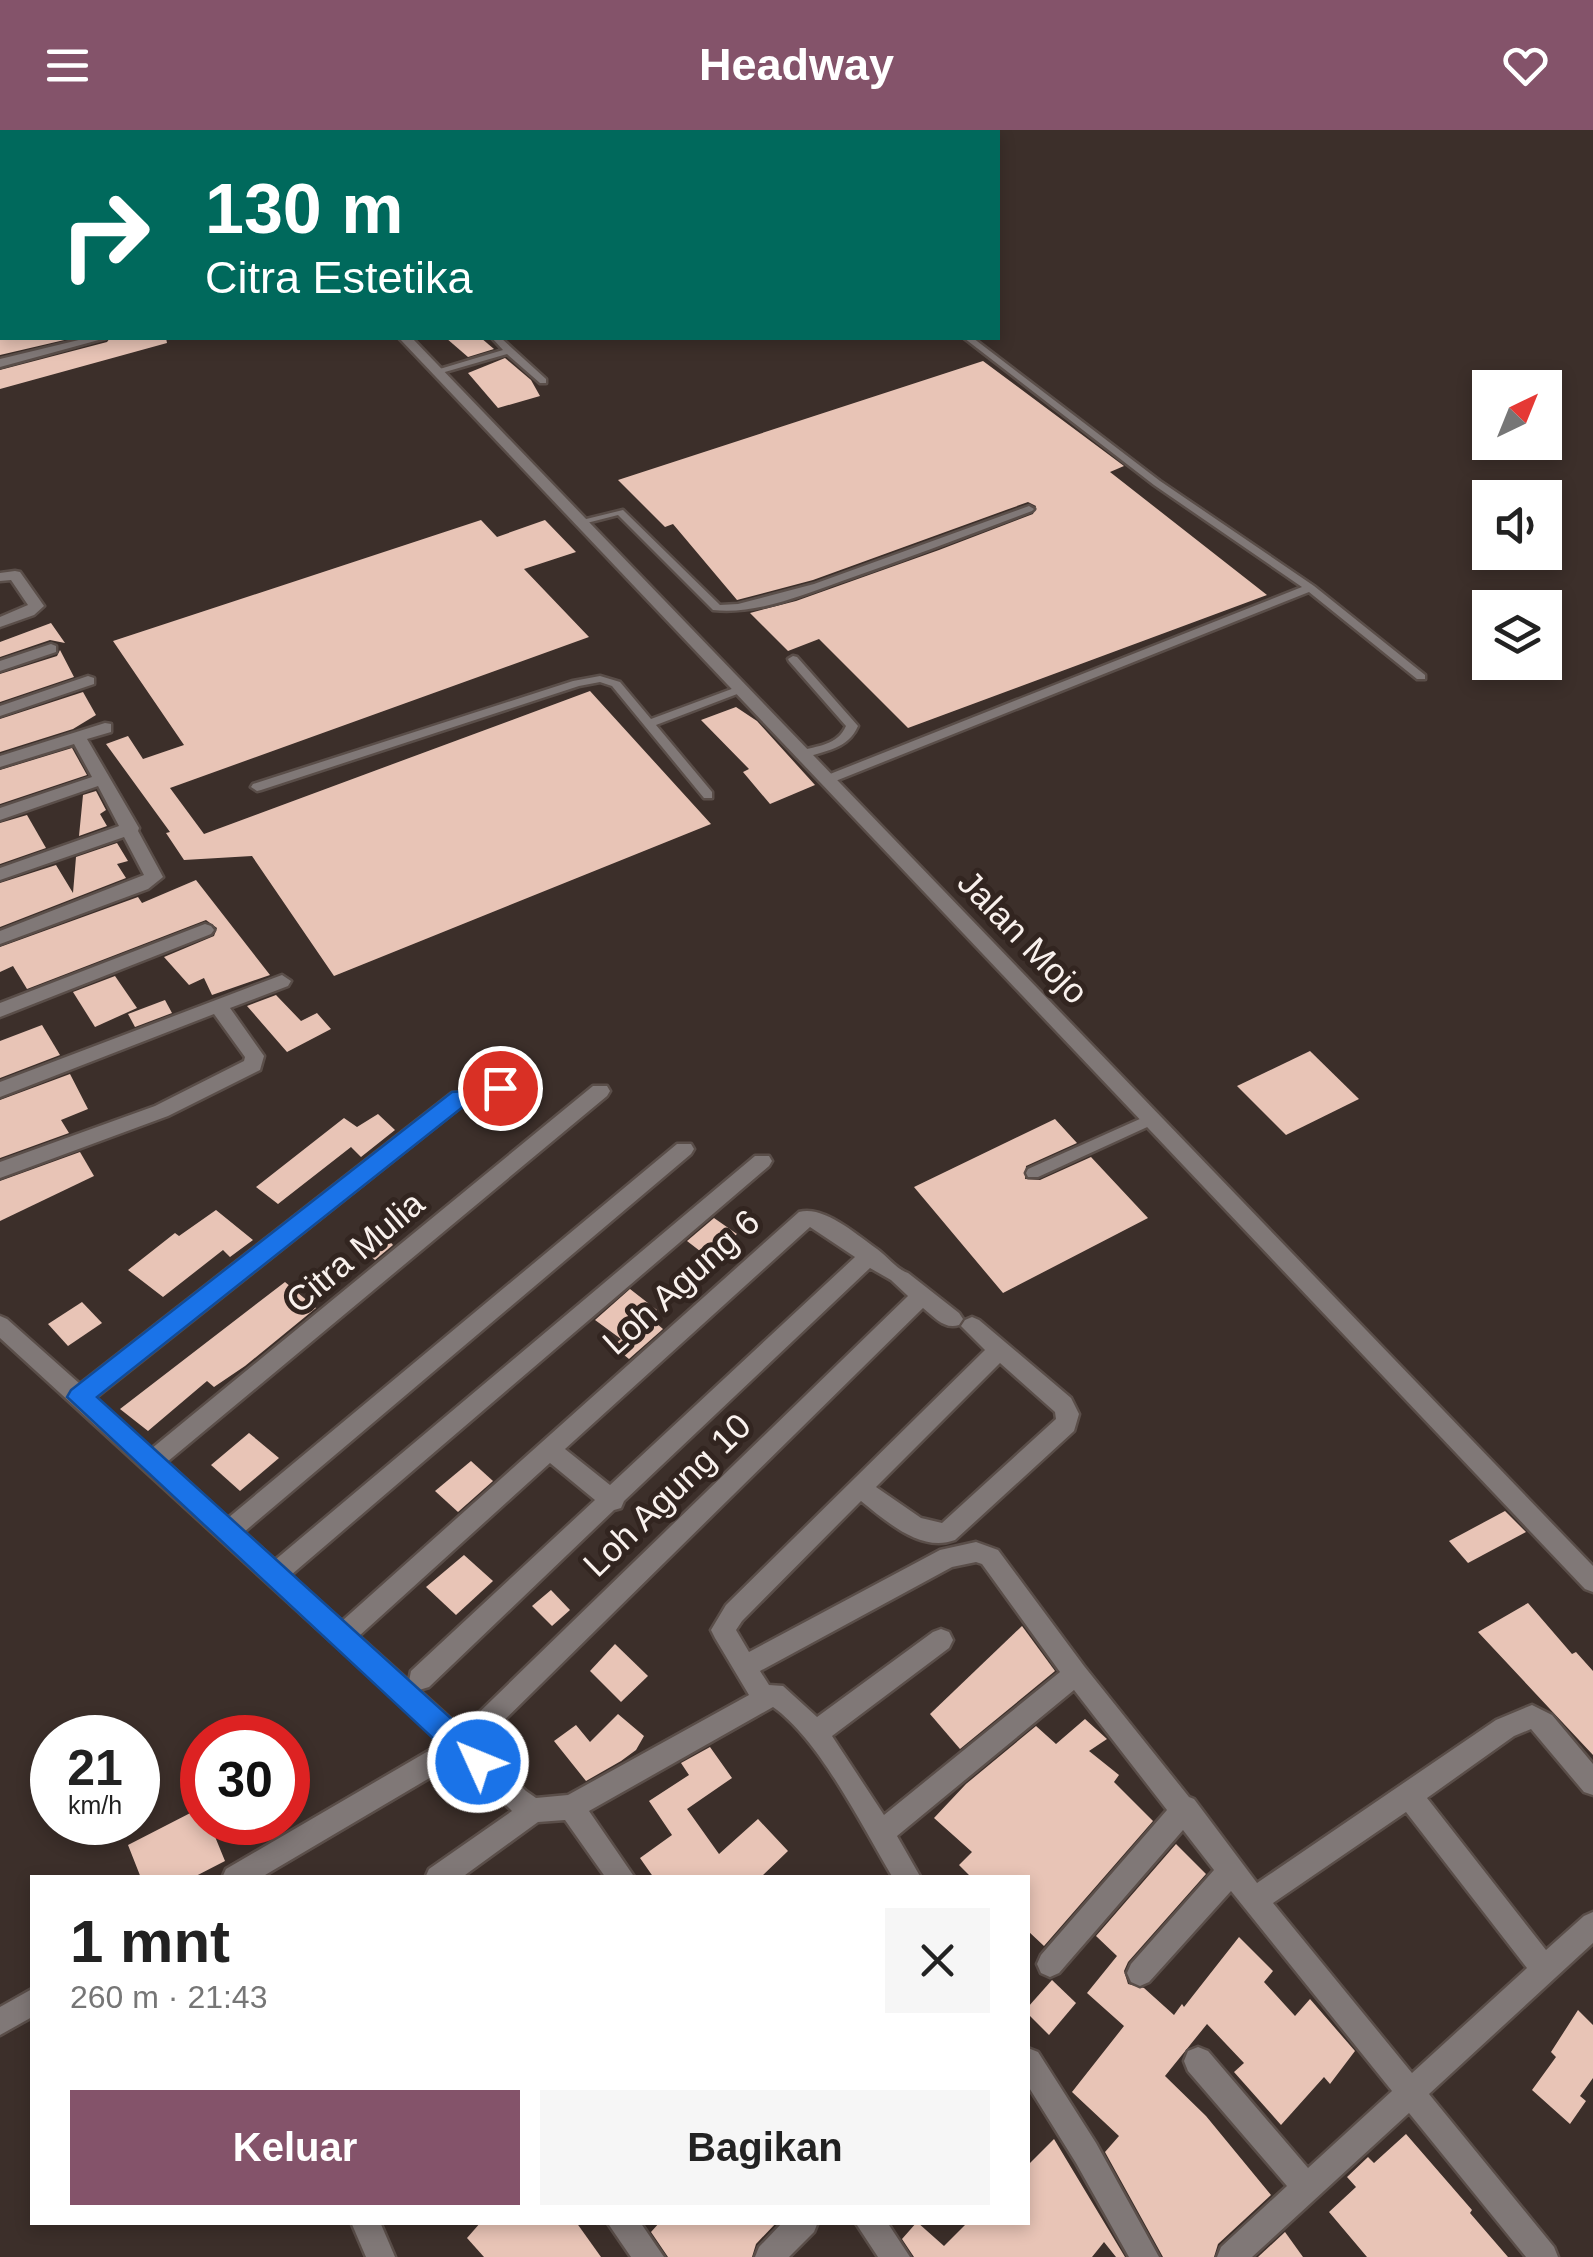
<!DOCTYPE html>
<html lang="id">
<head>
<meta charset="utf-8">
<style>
  :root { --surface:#fff; --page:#f6f6f6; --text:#222; --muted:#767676; --accent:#84536a }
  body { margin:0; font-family:Helvetica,sans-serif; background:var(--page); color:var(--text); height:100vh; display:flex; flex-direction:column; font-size:38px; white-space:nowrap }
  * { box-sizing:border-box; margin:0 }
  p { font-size:32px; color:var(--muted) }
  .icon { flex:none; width:55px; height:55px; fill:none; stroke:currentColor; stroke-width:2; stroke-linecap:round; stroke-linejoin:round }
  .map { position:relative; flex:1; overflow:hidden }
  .panel { position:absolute; left:30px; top:1745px; width:1000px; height:350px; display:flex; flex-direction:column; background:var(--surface); border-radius:0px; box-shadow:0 5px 15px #0003 }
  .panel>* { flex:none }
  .hud { position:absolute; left:0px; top:0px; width:1000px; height:210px; box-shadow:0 5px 15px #0003; background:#00695c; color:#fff; overflow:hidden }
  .needle { width:65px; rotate:43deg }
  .tools { position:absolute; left:1472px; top:240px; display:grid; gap:20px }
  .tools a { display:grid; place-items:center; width:90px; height:90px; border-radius:0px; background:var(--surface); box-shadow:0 5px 15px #0003; font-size:50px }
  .speed { position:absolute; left:30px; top:1585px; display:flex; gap:20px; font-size:50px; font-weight:700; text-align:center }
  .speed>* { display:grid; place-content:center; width:130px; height:130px; border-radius:50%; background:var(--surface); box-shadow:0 5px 15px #0003; line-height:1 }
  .speed small { font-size:25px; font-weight:400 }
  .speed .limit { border:15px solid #d22; background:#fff; color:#111 }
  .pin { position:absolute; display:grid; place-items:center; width:85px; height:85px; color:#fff; margin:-42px; border:5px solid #fff; border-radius:50%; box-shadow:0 2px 10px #0007 }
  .me { position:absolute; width:110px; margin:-55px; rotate:314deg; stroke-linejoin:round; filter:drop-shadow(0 0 8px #0008) }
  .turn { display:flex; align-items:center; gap:35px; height:210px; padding:0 40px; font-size:45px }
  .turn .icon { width:130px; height:130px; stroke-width:2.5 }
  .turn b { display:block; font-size:70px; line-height:85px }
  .round { display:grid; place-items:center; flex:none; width:105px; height:105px; border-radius:0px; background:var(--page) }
  .overview { display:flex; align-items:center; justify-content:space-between; height:170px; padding:0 40px }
  h1 { font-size:60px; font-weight:700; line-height:75px }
  .primary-button { display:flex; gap:20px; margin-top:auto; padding:20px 40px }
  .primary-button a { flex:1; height:115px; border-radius:0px; background:var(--accent); color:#fff; font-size:40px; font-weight:700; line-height:115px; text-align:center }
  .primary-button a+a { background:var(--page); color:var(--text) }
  header { display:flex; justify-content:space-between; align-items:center; height:130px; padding:0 40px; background:var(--accent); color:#fff; font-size:45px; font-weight:700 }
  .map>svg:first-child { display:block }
</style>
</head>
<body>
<header><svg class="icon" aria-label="menu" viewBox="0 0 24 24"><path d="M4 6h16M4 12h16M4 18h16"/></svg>Headway<svg class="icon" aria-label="heart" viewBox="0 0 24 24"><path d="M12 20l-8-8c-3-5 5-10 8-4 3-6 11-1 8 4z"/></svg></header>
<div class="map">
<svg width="1593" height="2127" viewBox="0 0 1593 2127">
  <rect width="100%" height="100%" fill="#3c2f2a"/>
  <g fill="#e8c4b6">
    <polygon points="0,208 73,208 0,225"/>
    <polygon points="110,208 166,208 167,213 0,259 0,240 107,212"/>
    <polygon points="446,208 481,208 494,219 468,227"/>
    <polygon points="505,228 531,250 540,266 498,278 468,243"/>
    <polygon points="983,231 1124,336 1110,342 1267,465 908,598 819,509 788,521 750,483 796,471 939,420 1033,384 1036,376 1028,372 813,450 737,470 673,394 665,397 618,350"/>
    <polygon points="481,390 497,407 545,390 576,422 524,439 589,507 170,658 204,704 590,561 711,694 334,846 252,726 184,730 166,703 170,702 106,614 128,606 143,629 184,615 113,511"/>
    <polygon points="51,493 65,513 50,510 0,527 0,512"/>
    <polygon points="60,520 74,547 0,572 0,544 57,526"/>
    <polygon points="83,562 96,585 73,599 0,622 0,589"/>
    <polygon points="736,577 757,591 815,655 770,674 743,642 749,639 701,590"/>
    <polygon points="72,618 87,645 0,674 0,640"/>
    <polygon points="96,661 106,680 100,684 107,696 79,706 83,665"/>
    <polygon points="27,685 46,718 0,734 0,693"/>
    <polygon points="117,713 128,731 117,734 126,748 0,797 0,753 56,735 73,763 76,727"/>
    <polygon points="196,750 270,845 212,865 204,848 189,855 164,827 214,806 217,798 206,790 27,859 13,836 0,842 0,817 138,767 142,773"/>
    <polygon points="115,846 137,878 95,897 73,862"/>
    <polygon points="276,865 301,891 317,883 331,899 287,922 247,876"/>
    <polygon points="165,870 172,883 135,897 128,884"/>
    <polygon points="42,895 60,925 0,948 0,911"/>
    <polygon points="1310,921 1359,969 1286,1005 1237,956"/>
    <polygon points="70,944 88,979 61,990 69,1003 0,1028 0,970"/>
    <polygon points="378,984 395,1000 361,1027 351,1017 278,1074 256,1057 344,988 357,997"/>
    <polygon points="1055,989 1077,1013 1026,1036 1025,1049 1040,1050 1091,1027 1148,1088 1003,1163 914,1057"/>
    <polygon points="80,1022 94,1046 0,1091 0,1051"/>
    <polygon points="216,1080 253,1110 230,1127 223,1120 163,1167 128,1140 175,1103 179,1106"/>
    <polygon points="714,1088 737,1104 709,1128 687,1111"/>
    <polygon points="377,1097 393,1115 375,1130 356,1113"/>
    <polygon points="285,1152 316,1178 245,1236 214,1257 207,1251 148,1301 120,1279"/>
    <polygon points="630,1159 657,1180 649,1187 663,1199 629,1229 613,1216 621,1209 595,1190"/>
    <polygon points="82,1172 102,1193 68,1216 48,1194"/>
    <polygon points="249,1303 279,1328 240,1361 211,1335"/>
    <polygon points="471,1331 493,1351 458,1382 435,1361"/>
    <polygon points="1505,1381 1526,1402 1468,1433 1449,1411"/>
    <polygon points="464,1425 493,1451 456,1485 426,1457"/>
    <polygon points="551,1460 570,1480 552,1496 532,1476"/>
    <polygon points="1528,1473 1572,1524 1576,1522 1593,1541 1593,1625 1478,1502"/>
    <polygon points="1022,1496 1055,1541 960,1619 930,1584"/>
    <polygon points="615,1514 648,1546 621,1572 590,1541"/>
    <polygon points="618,1584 644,1606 636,1620 621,1631 586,1651 554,1611 576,1595 590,1612"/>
    <polygon points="1085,1589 1107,1609 1089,1621 1119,1645 1114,1652 1153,1691 1044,1816 1028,1801 1028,1748 972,1748 959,1735 972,1722 934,1688 966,1654 1036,1596 1056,1614"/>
    <polygon points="710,1617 732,1648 687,1679 719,1724 758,1689 788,1721 760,1748 654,1748 640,1728 672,1705 649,1671 689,1645 681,1633"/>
    <polygon points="202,1677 202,1692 209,1692 225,1731 192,1748 141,1748 128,1715"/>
    <polygon points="1176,1714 1206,1744 1128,1832 1124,1841 1128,1854 1144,1858 1174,1885 1182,1874 1184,1877 1239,1807 1273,1841 1264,1852 1295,1886 1310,1869 1355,1921 1330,1954 1324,1947 1281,1995 1234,1942 1244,1933 1207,1894 1165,1946 1206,1986 1271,2065 1218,2114 1214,2127 1163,2127 1105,2022 1119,2006 1072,1962 1124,1896 1087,1863 1117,1826 1096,1806"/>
    <polygon points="1052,1850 1076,1873 1049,1905 1028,1884 1028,1877"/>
    <polygon points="1578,1880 1593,1895 1593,1948 1580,1966 1586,1971 1570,1994 1532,1960 1556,1927 1551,1922"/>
    <polygon points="1406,2004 1472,2080 1470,2083 1508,2127 1367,2127 1329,2082 1356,2057 1347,2047 1368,2027 1374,2033"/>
    <polygon points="1054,2009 1125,2127 1116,2127 1104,2112 1092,2127 914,2127 902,2109 917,2092 944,2116 968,2092 1028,2092 1028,2035"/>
    <polygon points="481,2092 576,2092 601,2127 484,2127 467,2108"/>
    <polygon points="660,2092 777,2092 756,2114 752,2127 668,2127 651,2102"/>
    <polygon points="1285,2102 1303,2127 1258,2127"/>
  </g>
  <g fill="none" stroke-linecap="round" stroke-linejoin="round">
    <defs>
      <g id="service">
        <polygon points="384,0 393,0 395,2 387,2"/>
        <polygon points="492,208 501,208 546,249 546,253 540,253 507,224 438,244 433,241 503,220"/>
        <polygon points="964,208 973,208 1160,351 1314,456 1425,545 1425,549 1417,549 1309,462 833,652 825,652 825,646 1302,457 1154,355"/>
        <path d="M 1029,376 L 1034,379 L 1032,381 C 969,405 906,429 842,451 C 802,465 756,485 713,480 L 618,385 L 579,395 L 574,392 L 623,380 L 720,475 L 738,474 L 814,454 Z"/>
        <path d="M 793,526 L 797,527 L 858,596 C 848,619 825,621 803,628 L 797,624 L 799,621 C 817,616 838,615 846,596 L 789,531 L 788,529 Z"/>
        <polygon points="600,546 620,552 651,589 737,557 745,557 745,561 656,595 712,662 712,668 704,668 612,556 600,552 579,556 261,660 257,661 251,657 253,654 573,551"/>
        <polygon points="1151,984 1156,985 1158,989 1156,993 1038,1047 1028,1047 1026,1043 1028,1039"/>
      </g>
      <g id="minor">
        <rect x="0" y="12" width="2" height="6"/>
        <polygon points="87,208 106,208 0,237 0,229"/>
        <polygon points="15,441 20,442 44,476 34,485 0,497 0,487 28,475 11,450 0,451 0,443"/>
        <polygon points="51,514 56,516 56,522 0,541 0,531"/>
        <polygon points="88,546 94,548 94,554 0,586 0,576"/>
        <polygon points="105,593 111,594 111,602 87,609 139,698 138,701 163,747 148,759 0,814 0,801 144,745 124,707 0,750 0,738 119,696 98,656 0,690 0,678 92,647 74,614 0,637 0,626"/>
        <polygon points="205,794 211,796 214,800 211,804 0,887 0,873"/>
        <polygon points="282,845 291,851 288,856 230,878 264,926 260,940 168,986 0,1048 0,1032 155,976 244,931 245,927 214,884 0,967 0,952"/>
        <path d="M 501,951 L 511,958 C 499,973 481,975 463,975 L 95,1268 L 151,1319 L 593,956 L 607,956 L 610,961 L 607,966 L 167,1332 L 228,1388 L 677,1014 L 691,1014 L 694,1019 L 691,1024 L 244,1402 L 275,1430 L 755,1026 L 769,1026 L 772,1031 L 769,1036 L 291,1445 L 342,1491 L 799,1082 C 824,1075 857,1105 877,1119 C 888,1127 896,1139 908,1143 L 959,1183 L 963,1189 L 959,1195 C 945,1200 934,1187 923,1178 L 479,1615 L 526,1661 L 536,1668 L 568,1665 L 749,1565 L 715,1508 L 711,1500 L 726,1475 L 985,1220 L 961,1196 L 965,1190 L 972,1187 L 979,1190 L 1071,1268 L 1079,1284 L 1074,1301 L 955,1410 C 921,1423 886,1391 861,1371 L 742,1491 L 736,1500 L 749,1522 L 940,1420 L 976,1412 L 998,1420 L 1084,1536 L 1189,1667 L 1194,1669 L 1257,1753 L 1496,1590 L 1532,1575 L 1552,1585 L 1593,1634 L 1593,1665 L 1584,1662 L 1531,1599 L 1514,1606 L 1427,1668 L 1546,1820 L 1584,1786 L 1593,1782 L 1593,1813 L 1429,1964 L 1554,2117 L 1558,2127 L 1526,2127 L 1409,1983 L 1252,2127 L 1217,2127 L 1221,2117 L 1287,2056 L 1188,1941 L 1184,1931 L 1188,1921 L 1198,1917 L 1208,1921 L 1308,2038 L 1392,1961 L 1231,1761 L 1149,1852 L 1140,1856 L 1131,1852 L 1127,1843 L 1131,1834 L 1214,1740 L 1183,1700 L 1059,1843 L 1050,1847 L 1041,1843 L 1037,1834 L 1041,1825 L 1167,1680 L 1074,1560 L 897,1706 L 921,1748 L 893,1748 C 863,1698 820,1610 773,1577 L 589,1681 L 635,1748 L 606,1748 L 565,1690 L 538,1692 L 461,1748 L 425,1748 L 429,1739 L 512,1681 L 460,1630 L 260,1748 L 222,1748 L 226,1739 L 442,1613 L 0,1208 L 0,1186 L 7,1189 L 80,1254 L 452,963 L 478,961 ZM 810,1097 L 855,1127 L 610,1355 L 565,1319 ZM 870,1138 L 891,1150 L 908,1166 L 462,1599 L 419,1560 L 429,1557 L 614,1380 L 621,1378 L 624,1371 ZM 1000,1233 L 1055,1282 L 1056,1289 L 942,1393 L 921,1388 L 876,1357 ZM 550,1333 L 595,1370 L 411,1541 L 409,1551 L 359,1506 ZM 976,1432 L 982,1434 L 1060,1542 L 884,1685 L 832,1606 L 949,1518 L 953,1510 L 949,1502 L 941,1499 L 933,1502 L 817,1587 L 783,1556 L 769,1555 L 760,1541 L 952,1437 ZM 1406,1682 L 1527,1838 L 1412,1943 L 1273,1773 Z"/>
        <polygon points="32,1859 32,1887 0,1905 0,1877"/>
        <polygon points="1028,1918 1038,1922 1096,2013 1159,2127 1129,2127 1076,2033 1028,1956"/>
        <polygon points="351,2092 380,2092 395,2127 366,2127"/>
        <polygon points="607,2092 640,2092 664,2127 631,2127"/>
        <polygon points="783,2092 818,2092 814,2102 789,2127 755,2127 759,2117"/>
        <polygon points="855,2092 887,2092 910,2127 878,2127"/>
      </g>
      <g id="tertiary">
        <polygon points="197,0 209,0 211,2 199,2"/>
        <polygon points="399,208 412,208 1593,1436 1593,1462 1585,1459"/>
      </g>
      <rect id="secondary" x="0" y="179" width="2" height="8"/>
    </defs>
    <use href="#service" stroke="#5a4e49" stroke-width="5"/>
    <use href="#minor" stroke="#5a4e49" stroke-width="5"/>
    <use href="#tertiary" stroke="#5a4e49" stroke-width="5"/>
    <use href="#secondary" stroke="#5a4e49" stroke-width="5"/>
    <use href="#service" fill="#807877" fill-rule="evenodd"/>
    <use href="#minor" fill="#807877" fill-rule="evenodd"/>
    <use href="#tertiary" fill="#807877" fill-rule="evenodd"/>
    <use href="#secondary" fill="#aba09d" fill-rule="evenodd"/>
  </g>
  <path fill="#1a73e8" stroke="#114b97" stroke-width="2.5" d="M 500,950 L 508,953 L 511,958 C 501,974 481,976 464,976 L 97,1267 L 488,1622 L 492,1632 L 488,1641 L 478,1645 L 468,1641 L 67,1267 L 71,1260 L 452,962 L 478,960 Z"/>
  <g text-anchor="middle" stroke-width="10" stroke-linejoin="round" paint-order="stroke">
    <g font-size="35" fill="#f9f1ed" stroke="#322520">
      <text transform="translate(1023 807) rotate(46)" y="12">Jalan Mojo</text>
      <text transform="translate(355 1122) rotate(-40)" y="12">Citra Mulia</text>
      <text transform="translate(681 1152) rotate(-42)" y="12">Loh Agung 6</text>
      <text transform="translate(667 1365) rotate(-44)" y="12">Loh Agung 10</text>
    </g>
  </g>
</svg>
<div class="tools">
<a><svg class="needle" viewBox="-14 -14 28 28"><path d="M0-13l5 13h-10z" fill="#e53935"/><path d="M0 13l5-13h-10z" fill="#767676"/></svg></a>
<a><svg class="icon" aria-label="sound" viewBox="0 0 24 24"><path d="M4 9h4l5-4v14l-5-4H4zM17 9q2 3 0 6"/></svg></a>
<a><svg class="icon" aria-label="layers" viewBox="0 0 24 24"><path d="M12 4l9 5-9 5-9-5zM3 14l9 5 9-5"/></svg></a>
</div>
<div class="speed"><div>21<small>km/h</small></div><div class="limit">30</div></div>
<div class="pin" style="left:500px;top:958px;background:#d93025"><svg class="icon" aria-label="arrive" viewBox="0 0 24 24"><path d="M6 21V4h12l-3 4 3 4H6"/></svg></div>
<svg class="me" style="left:478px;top:1632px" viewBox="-20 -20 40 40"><circle r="17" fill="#1a73e8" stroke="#fff" stroke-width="3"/><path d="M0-11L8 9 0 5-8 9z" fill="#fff"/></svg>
<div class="hud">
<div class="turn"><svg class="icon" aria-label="right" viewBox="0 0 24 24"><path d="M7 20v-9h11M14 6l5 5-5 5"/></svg><div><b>130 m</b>Citra Estetika</div></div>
</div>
<section class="panel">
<div class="overview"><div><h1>1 mnt</h1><p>260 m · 21:43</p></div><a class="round"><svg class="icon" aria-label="close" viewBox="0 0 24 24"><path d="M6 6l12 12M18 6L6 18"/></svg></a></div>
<div class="primary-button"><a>Keluar</a><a>Bagikan</a></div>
</section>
</div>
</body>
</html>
